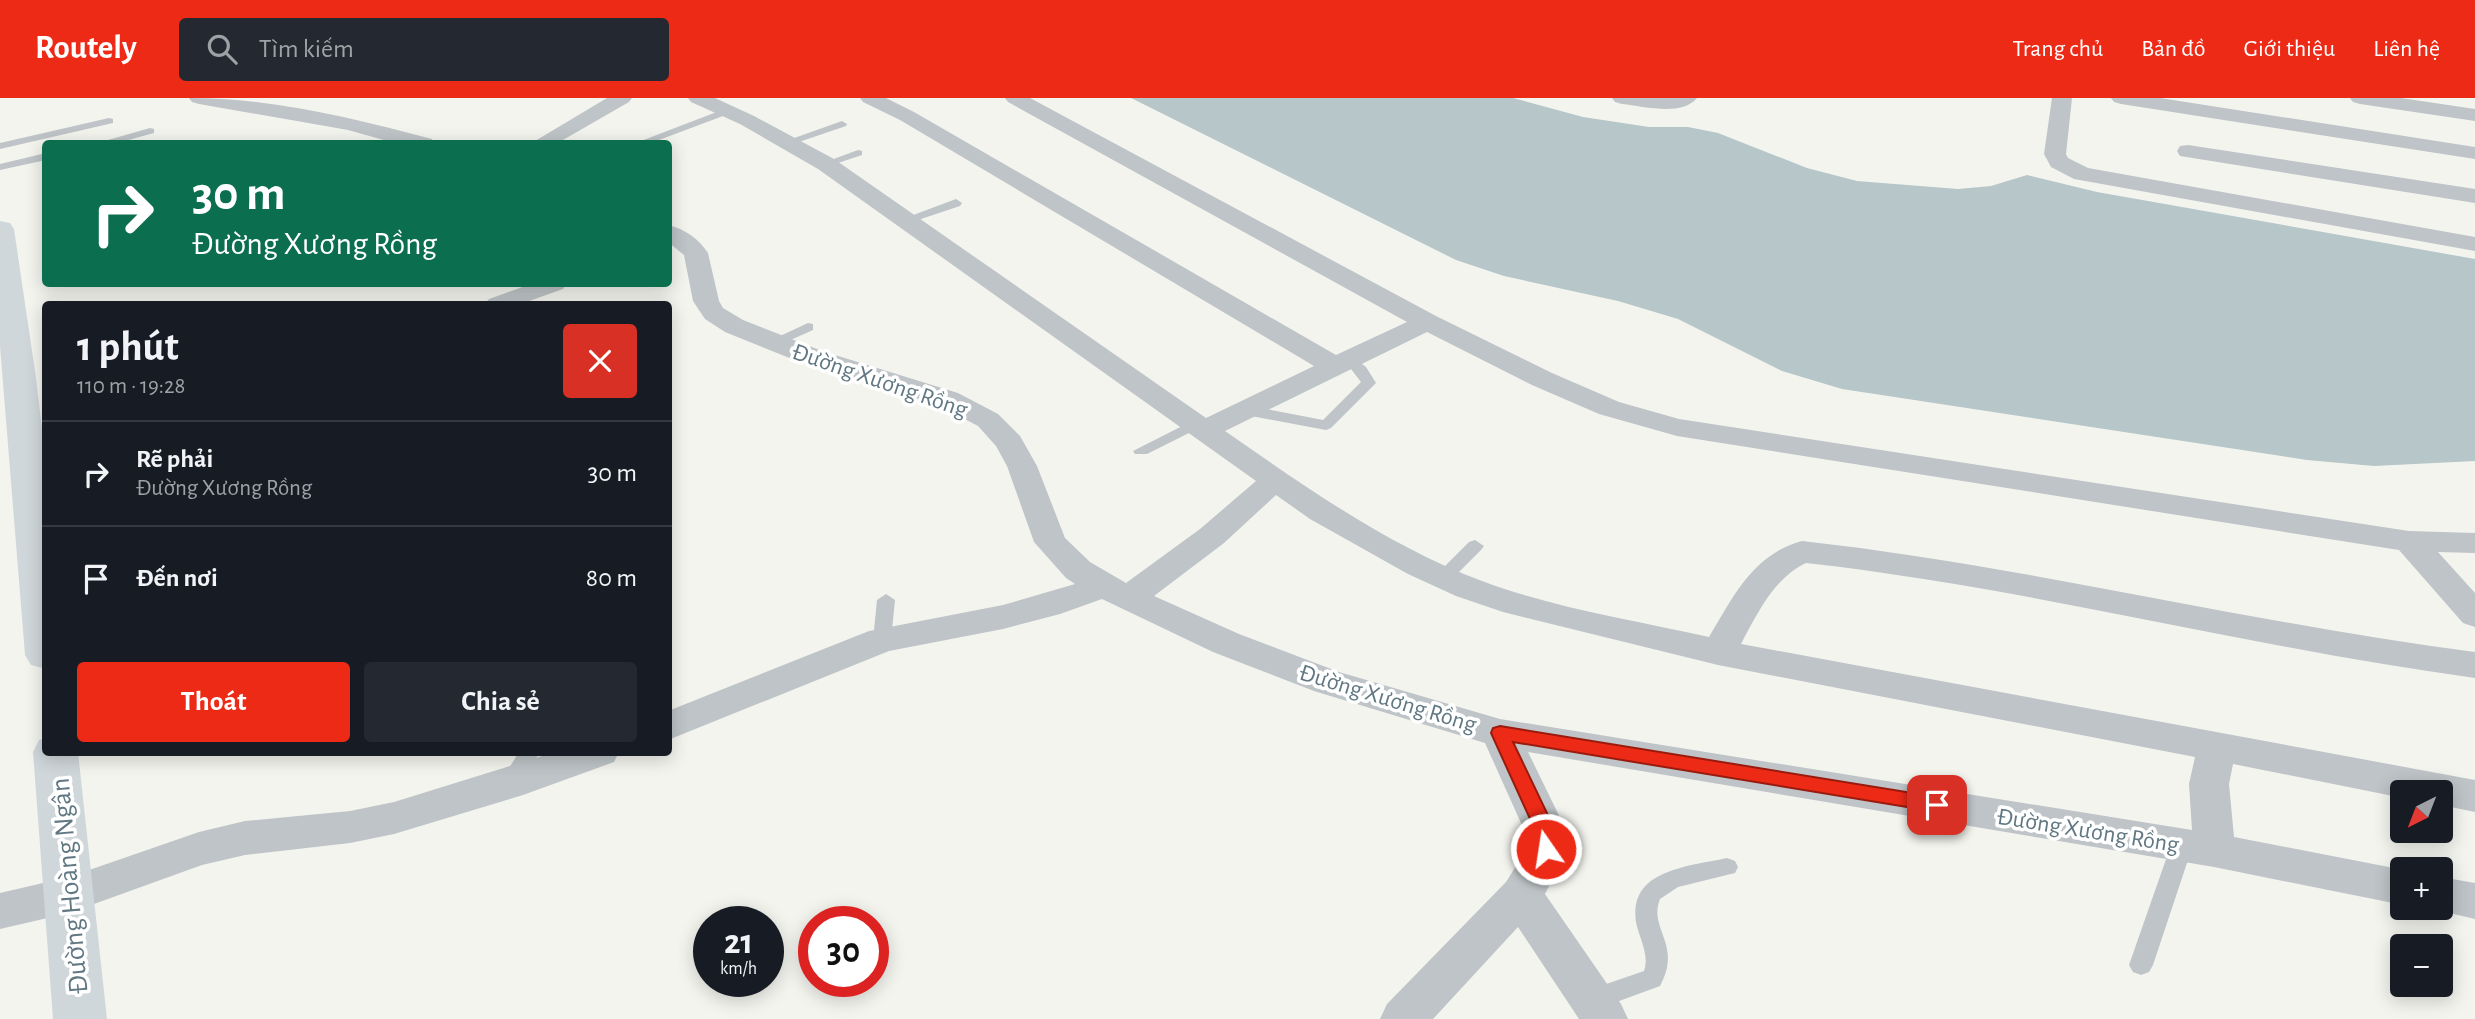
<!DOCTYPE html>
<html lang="vi">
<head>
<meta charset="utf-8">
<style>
  :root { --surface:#171b24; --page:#242831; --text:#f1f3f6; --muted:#9ea1a6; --line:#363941; --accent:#ed2a16 }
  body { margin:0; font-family:"Alegreya Sans",sans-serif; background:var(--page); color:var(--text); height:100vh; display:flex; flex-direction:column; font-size:26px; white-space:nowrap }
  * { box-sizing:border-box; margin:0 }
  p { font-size:23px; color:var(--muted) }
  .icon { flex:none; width:38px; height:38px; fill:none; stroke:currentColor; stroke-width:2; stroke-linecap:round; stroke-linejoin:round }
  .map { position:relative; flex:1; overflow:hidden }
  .drawer { position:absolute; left:42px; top:203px; width:630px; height:455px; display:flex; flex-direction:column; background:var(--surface); border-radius:7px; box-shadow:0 4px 18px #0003 }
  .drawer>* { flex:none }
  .hud { position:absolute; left:42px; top:42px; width:630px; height:147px; border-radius:7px; box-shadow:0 4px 18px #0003; background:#0b6e4f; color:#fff; overflow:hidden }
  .needle { width:46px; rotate:222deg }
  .tools { position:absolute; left:2390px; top:682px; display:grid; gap:14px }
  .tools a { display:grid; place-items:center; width:63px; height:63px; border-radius:7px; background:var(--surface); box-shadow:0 4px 18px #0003; font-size:35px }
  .speed { position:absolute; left:693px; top:808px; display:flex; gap:14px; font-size:35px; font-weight:700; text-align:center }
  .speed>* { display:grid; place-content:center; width:91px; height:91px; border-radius:50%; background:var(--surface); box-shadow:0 4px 18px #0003; line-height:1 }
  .speed small { font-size:18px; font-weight:400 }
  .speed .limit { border:10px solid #d22; background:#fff; color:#111 }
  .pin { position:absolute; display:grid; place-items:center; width:60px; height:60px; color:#fff; margin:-30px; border-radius:14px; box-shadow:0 4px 10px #0006 }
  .me { position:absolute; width:77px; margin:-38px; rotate:347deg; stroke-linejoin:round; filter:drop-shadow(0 0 5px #0008) }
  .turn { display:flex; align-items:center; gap:24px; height:147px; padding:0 35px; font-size:32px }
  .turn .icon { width:91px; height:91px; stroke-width:2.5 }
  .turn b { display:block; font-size:49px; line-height:60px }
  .round { display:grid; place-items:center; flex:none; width:74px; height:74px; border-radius:7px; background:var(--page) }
  .headline { display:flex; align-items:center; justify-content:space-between; height:119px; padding:0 35px }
  h1 { font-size:42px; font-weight:600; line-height:52px }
  .action { display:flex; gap:14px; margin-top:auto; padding:14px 35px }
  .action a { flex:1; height:80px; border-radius:7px; background:var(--accent); color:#fff; font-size:28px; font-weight:600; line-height:80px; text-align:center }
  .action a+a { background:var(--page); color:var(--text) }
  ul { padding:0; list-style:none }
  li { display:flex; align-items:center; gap:21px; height:105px; padding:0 35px; border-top:2px solid var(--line) }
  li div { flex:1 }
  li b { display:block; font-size:26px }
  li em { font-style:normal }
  header { display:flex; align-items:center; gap:42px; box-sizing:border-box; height:98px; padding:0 35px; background:var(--accent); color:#fff }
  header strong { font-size:33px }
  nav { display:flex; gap:38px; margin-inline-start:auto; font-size:24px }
  .search { width:490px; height:63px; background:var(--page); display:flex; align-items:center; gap:18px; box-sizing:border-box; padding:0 24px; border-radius:7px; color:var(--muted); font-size:26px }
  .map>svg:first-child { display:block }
</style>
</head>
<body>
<header>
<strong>Routely</strong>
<div class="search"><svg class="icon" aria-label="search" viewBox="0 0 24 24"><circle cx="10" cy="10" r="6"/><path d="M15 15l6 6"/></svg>Tìm kiếm</div>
<nav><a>Trang chủ</a><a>Bản đồ</a><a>Giới thiệu</a><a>Liên hệ</a></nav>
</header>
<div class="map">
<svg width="2475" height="921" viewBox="0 0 2475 921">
  <rect width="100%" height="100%" fill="#f4f4ef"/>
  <polygon fill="#b6c6c9" points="1131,0 1513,0 1583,19 1649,29 1688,29 1718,35 1807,70 1857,83 1958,91 1991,88 2027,77 2097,94 2475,161 2475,363 2374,368 2307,362 1842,291 1782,273 1678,221 1618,203 1504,178 1456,162"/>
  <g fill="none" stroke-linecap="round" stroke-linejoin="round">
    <g fill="#bec4c7" fill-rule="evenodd">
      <polygon points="727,10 732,13 731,15 651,45 641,43"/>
      <polygon points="109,20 113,21 113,25 0,51 0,45"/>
      <polygon points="842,23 847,26 846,28 793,46 783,44"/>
      <polygon points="150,30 154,31 154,35 114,46 94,46"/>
      <polygon points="858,52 862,53 862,57 826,69 820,66"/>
      <polygon points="46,55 46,62 0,72 0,66"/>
      <polygon points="956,101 962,105 960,108 906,126 900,122"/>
      <polygon points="808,225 813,226 813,232 777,248 772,249 765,245"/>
      <polygon points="1351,258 1366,269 1376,285 1331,330 1326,332 1246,317 1238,312 1246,307 1323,322 1361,284 1344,262"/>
      <polygon points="1198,320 1206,325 1203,328 1147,356 1135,356 1133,353"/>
      <polygon points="1475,442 1484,448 1481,452 1450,483 1438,483 1435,479 1438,475 1469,444"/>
      <polygon points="886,496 895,502 891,542 889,547 875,547 873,542 877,502"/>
      <polygon points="519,654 540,654 518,689 511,691 504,689 501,683"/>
      <polygon points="2182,738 2190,741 2193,747 2153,867 2149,874 2141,877 2133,874 2129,867 2171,747 2174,741"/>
      <path d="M 1727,760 L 1735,763 L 1738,769 L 1735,775 L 1678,789 L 1660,801 C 1648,831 1683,847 1660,888 L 1592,913 L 1583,910 L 1580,902 L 1583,894 L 1644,873 C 1649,860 1642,845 1638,832 C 1622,772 1686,769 1727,760 Z"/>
    </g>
    <g fill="#bec4c7" fill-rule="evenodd">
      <path d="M 189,0 C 272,0 352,20 432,41 L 434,46 L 398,46 L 348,32 L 199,6 L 192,4 Z"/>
      <polygon points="607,0 632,0 629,4 556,46 530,46"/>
      <path d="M 688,0 L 715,0 L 754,18 L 834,61 L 1206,320 L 1314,268 L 900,22 L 863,4 L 860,0 L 886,0 L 914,14 L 1336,257 L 1407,224 L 1008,4 L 1005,0 L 1030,0 L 1436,218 L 1552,275 L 1619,304 L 1679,321 L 2409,433 L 2475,435 L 2475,455 L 2438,454 L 2475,495 L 2475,529 L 2463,525 L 2399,452 L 1677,338 L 1599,316 L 1532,287 L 1427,234 L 1225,333 C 1306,389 1388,448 1482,483 C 1554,510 1633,522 1709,539 C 1733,499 1753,456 1802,443 C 2028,468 2249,525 2475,554 L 2475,580 C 2251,550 2031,490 1806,465 C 1774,480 1757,516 1741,546 L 2475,682 L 2475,714 L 2441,707 L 2441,695 L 2403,695 L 2403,700 L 2233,666 L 2229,686 L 2234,739 L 2404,772 L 2403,807 L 2214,769 L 1528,654 L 1567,734 L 1563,760 L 1545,796 L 1621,906 L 1628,921 L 1579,921 L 1518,829 L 1433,921 L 1380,921 L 1387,906 L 1506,784 L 1521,760 L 1525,734 L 1485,645 L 1314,593 L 1213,554 L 1102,501 L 1060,516 L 1003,531 L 889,553 L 668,642 L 668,613 L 869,533 L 1003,507 L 1075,486 L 1066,480 L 1034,444 L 1007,368 L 996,348 L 978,328 L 938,307 L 802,265 L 725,234 L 705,221 L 693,203 L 684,157 L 668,144 L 668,127 C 685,131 699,141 708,155 L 719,203 L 723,210 L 743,222 L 822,253 L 958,295 L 998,316 L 1020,338 L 1037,368 L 1065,440 L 1090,464 L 1126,485 L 1200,431 L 1256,383 L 818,71 L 740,26 L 691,4 ZM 1276,397 L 1310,421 L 1408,476 L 1456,498 L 1503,514 L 1718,567 L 2195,659 L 2189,686 L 2192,732 L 1500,621 L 1339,574 L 1239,536 L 1154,498 L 1224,445 Z"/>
      <path d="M 1612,0 L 1697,0 C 1681,19 1643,8 1622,6 L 1615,4 Z"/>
      <polygon points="2052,0 2072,0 2066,56 2068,60 2088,70 2475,139 2475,153 2074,81 2051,69 2044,56"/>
      <polygon points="2111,0 2160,0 2475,49 2475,61 2121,6 2114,4"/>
      <polygon points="2350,0 2401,0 2475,11 2475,23 2360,6 2353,4"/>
      <polygon points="2188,47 2475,91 2475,105 2180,58 2177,53 2180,48"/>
      <polygon points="531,186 567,186 563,191 521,206 485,206 489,201"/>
      <polygon points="555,654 619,654 614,664 523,697 394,736 350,745 245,757 202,767 69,815 0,831 0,795 69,779 199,734 245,723 350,713 394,704"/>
      <polygon points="2441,779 2475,785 2475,821 2428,810 2441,810"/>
    </g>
    <g fill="#d0d7da" fill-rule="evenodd">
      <polygon points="0,123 10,125 14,131 36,280 46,364 46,571 31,567 25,557 0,248"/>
      <polygon points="46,640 46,654 78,654 107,921 53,921 33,654 39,642"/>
    </g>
  </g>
  <polygon fill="#ed2a16" stroke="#9a1b0e" stroke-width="2" points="1500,628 1937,699 1944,701 1946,707 1944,712 1937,714 1513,644 1556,734 1556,751 1553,757 1546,759 1539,757 1536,751 1536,734 1491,635 1493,630"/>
  <g text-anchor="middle" stroke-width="7" stroke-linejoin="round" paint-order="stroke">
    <g font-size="24" fill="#617883" stroke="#fff">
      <text transform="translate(880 282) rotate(19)" y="8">Đường Xương Rồng</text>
      <text transform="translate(1388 600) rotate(17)" y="8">Đường Xương Rồng</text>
      <text transform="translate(2088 732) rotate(9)" y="8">Đường Xương Rồng</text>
    </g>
    <g font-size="28" fill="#617883" stroke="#fff">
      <text transform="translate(68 788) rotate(-95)" y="10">Đường Hoàng Ngân</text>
    </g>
  </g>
</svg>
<div class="tools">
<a><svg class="needle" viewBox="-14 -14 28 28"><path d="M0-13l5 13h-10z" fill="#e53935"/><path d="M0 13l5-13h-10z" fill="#9ea1a6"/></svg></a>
<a>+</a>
<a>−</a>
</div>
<div class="speed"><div>21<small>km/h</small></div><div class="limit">30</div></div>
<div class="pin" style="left:1937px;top:707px;background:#d93025"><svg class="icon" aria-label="arrive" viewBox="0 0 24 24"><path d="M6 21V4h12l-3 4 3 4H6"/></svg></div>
<svg class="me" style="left:1546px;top:751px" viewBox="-20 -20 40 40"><circle r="17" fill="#ed2a16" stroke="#fff" stroke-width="3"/><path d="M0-11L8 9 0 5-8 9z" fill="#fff"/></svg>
<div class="hud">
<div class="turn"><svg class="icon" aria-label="right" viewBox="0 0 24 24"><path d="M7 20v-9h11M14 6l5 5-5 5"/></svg><div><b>30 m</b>Đường Xương Rồng</div></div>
</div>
<section class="drawer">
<div class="headline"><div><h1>1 phút</h1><p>110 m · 19:28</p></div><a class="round" style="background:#d93025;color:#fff"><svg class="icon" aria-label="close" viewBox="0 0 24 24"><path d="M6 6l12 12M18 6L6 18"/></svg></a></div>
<ul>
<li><svg class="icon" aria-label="right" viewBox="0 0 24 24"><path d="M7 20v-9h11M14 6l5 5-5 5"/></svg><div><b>Rẽ phải</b><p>Đường Xương Rồng</p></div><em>30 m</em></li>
<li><svg class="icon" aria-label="arrive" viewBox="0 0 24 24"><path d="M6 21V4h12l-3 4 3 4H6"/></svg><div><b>Đến nơi</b></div><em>80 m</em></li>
</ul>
<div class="action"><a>Thoát</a><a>Chia sẻ</a></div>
</section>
</div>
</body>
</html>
